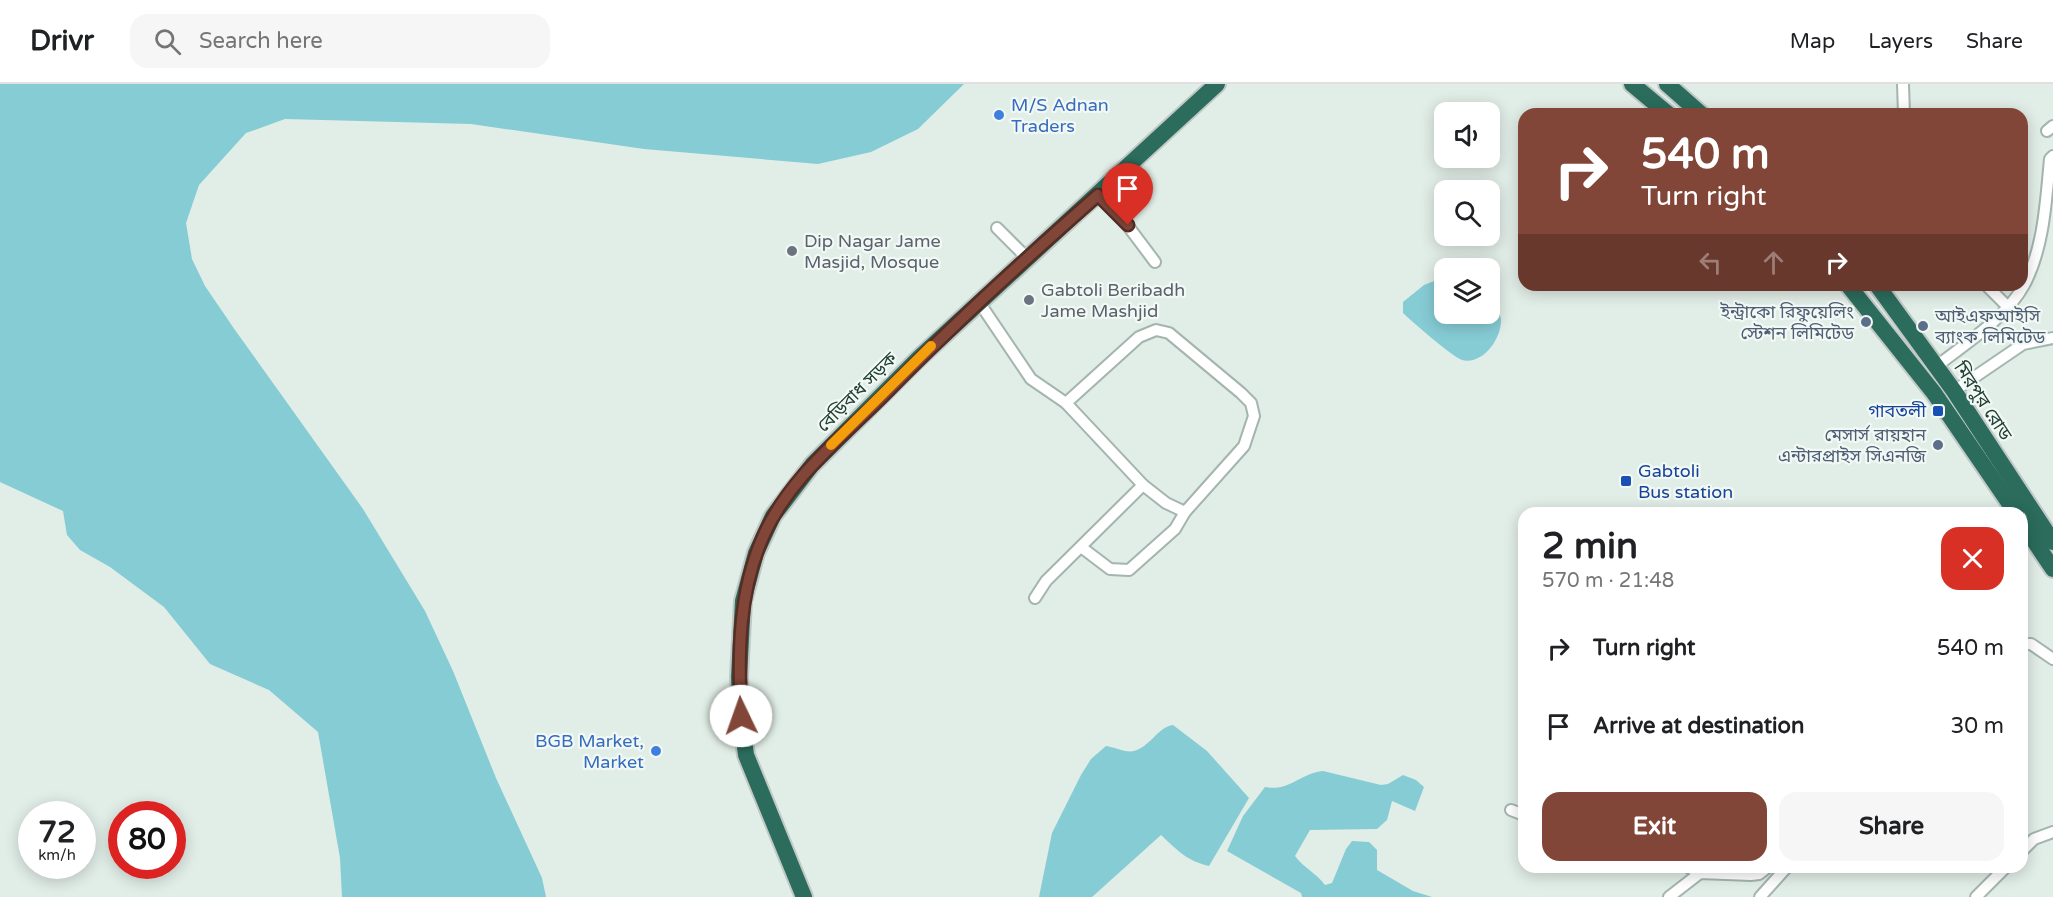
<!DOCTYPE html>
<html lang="en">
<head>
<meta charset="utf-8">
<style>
  :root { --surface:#fff; --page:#f6f6f6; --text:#202124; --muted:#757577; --line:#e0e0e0; --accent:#824639 }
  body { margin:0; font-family:"Varela Round","Noto Sans Bengali",sans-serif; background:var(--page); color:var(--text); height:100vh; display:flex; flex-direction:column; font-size:22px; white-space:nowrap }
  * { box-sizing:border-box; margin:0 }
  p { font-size:20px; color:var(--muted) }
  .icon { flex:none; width:33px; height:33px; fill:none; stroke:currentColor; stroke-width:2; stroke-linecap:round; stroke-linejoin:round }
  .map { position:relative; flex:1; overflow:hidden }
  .side { position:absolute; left:1518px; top:423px; width:510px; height:366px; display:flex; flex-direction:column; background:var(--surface); border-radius:18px; box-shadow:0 3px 15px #0003 }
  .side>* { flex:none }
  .top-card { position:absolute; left:1518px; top:24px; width:510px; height:183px; border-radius:18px; box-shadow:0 3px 15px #0003; background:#824639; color:#fff; overflow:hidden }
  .tools { position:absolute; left:1434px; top:18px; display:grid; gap:12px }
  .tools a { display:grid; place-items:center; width:66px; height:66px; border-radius:12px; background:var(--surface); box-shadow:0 3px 15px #0003; font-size:30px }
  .speed { position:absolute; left:18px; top:717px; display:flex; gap:12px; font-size:30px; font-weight:700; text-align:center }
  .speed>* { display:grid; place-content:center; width:78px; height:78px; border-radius:50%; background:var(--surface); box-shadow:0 3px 15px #0003; line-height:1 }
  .speed small { font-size:15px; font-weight:400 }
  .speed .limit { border:9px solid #d22; background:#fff; color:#111 }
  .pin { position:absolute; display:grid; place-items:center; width:51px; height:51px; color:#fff; margin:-62px -26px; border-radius:50% 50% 50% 0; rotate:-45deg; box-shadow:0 0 6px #0007 }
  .pin .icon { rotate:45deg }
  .me { position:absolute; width:66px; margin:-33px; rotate:357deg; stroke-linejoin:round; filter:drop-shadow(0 0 4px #0008) }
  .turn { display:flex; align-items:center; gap:21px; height:126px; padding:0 24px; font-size:27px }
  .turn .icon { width:78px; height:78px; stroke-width:2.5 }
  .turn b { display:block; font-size:42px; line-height:51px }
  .lanes { display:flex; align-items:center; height:57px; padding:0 24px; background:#0003; justify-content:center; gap:30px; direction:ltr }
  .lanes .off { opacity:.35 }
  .round { display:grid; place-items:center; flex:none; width:63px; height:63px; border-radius:18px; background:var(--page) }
  .headline { display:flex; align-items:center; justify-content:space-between; height:102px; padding:0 24px }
  h1 { font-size:36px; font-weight:800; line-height:45px }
  .button { display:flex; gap:12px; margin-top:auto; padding:12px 24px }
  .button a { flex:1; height:69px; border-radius:18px; background:var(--accent); color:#fff; font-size:24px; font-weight:800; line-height:69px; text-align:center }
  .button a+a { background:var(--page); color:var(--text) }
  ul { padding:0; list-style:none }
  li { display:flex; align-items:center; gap:18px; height:78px; padding:0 24px }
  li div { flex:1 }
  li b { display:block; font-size:22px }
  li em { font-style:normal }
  header { display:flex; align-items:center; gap:36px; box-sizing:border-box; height:84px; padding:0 30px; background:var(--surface); border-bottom:2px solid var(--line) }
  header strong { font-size:28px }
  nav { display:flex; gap:33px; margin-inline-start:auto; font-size:21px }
  .search { width:420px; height:54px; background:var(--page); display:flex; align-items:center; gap:15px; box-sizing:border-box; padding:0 21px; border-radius:18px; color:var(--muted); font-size:22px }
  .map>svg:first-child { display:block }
</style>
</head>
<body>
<header>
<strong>Drivr</strong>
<div class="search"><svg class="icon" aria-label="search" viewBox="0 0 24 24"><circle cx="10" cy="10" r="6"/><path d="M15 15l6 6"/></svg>Search here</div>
<nav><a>Map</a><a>Layers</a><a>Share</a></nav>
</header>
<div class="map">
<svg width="2053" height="813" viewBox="0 0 2053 813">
  <rect width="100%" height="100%" fill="#e1ede7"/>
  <g fill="#86ccd5">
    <polygon points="0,0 964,0 918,45 871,68 818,80 644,65 471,40 285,35 246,49 199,101 186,139 192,175 205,202 235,246 363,425 425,527 453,587 496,694 542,794 546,813 342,813 340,774 318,648 269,606 210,580 164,523 110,483 80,466 67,451 63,427 0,398"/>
    <path d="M 1444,193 L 1444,230 L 1490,230 L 1490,218 C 1495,223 1502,230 1501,238 C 1500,257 1482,281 1462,276 C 1453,273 1411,237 1403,229 L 1403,218 L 1424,201 Z"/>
    <path d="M 1173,641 L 1207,667 L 1249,714 L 1209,782 C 1187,777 1177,766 1161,751 L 1092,813 L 1039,813 L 1052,749 L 1081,691 L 1091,675 L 1106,662 C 1114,663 1126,669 1134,667 C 1150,663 1158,643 1173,641 Z"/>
    <path d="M 1323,687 L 1381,701 L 1388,700 L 1403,691 L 1416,696 L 1424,703 L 1415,727 L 1392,717 L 1387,736 L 1377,745 L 1310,746 L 1295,772 C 1304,784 1316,789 1325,801 L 1332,799 L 1346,765 L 1352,757 L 1369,758 L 1377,766 L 1377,786 L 1413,807 L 1432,813 L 1302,813 L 1301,809 L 1227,767 L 1243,732 L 1265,703 C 1289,708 1301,689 1323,687 Z"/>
  </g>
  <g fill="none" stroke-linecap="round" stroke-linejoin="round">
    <defs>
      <g id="minor">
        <polyline points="1903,0 1904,30"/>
        <polyline points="2047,47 2053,42"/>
        <polyline points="1098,111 1128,142 1155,178"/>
        <polyline points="997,144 1027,174"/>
        <polyline points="1986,201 2007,222"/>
        <polyline points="979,218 1031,295 1066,319 1143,401 1166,419 1185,428"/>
        <path d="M 1937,282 C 1966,259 2006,234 2024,201 C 2044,164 2046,116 2050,75 L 2053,72"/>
        <polyline points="1954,307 2023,260 2053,254"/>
        <polyline points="1066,319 1139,253 1156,246 1169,249 1241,309 1251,319 1254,332 1244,362 1185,428 1175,445 1129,486 1110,485 1081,463"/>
        <polyline points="1035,514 1046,497 1143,401"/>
        <polyline points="2022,560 2031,560 2053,575"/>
        <polyline points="1511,726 1524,731"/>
        <polyline points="2022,767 2034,755 2053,748"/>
        <polyline points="1688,783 1700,789"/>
        <polyline points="1669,813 1700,789 1751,791 1759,790 1768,783"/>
        <polyline points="1760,813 1787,783"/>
        <polyline points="1976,813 2006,783"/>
      </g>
      <g id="highway">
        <polyline points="1632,0 1668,30"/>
        <polyline points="1667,0 1701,30"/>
        <polyline points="1848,201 1934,309 2016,429"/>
        <polyline points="1877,201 1954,307 2053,458"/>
        <polyline points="2022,439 2053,485"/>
        <polyline points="804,813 746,671 741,632 739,593 743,517 756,469 773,432 812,381 919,274 1217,0"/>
      </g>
    </defs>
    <use href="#minor" stroke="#a3b5ae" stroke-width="14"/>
    <use href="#highway" stroke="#c1c9c6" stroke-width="20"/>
    <use href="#minor" stroke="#fff" stroke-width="10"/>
    <use href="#highway" stroke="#2b6c5c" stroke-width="16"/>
  </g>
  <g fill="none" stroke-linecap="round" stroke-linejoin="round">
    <defs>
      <path id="route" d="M 741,632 C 738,572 738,509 763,453 C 789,393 844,352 889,306 C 956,238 1026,174 1098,111 L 1128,141"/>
    </defs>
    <use href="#route" stroke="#542e25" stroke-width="15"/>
    <use href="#route" stroke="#824639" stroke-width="10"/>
    <polyline stroke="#f59e0b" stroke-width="10" points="831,361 931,262"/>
  </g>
  <g fill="#3f7fe0" stroke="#f2f9f5" stroke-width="2">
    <circle cx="999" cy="31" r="6"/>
    <circle cx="656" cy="667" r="6"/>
  </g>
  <g fill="#6b7280" stroke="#f2f9f5" stroke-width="2">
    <circle cx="792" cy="167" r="6"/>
    <circle cx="1029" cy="216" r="6"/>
  </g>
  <g fill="#5c6f8a" stroke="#f2f9f5" stroke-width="2">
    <circle cx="1866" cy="238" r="6"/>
    <circle cx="1923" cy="242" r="6"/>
    <circle cx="1938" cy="361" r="6"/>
  </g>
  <g fill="#1a4fb4" stroke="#f2f9f5" stroke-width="2">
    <rect x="1932" y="321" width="12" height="12" rx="3"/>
    <rect x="1620" y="391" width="12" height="12" rx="3"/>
  </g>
  <g text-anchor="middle" stroke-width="4.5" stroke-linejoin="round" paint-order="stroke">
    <g font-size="18" fill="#366cbe" stroke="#f2f9f5" text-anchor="start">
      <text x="1011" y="27">M/S Adnan<tspan x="1011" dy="21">Traders</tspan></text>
      <text x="644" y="663" text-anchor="end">BGB Market,<tspan x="644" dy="21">Market</tspan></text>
    </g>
    <g font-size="18" fill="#5b616d" stroke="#f2f9f5" text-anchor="start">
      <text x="804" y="163">Dip Nagar Jame<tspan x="804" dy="21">Masjid, Mosque</tspan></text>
      <text x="1041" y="212">Gabtoli Beribadh<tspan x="1041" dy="21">Jame Mashjid</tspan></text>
    </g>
    <g font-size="18" fill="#4e5e75" stroke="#f2f9f5" text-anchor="end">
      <text x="1854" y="234">ইন্ট্রাকো রিফুয়েলিং<tspan x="1854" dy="21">স্টেশন লিমিটেড</tspan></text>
      <text x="1935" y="238" text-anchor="start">আইএফআইসি<tspan x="1935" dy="21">ব্যাংক লিমিটেড</tspan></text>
      <text x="1926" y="357">মেসার্স রায়হান<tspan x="1926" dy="21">এন্টারপ্রাইস সিএনজি</tspan></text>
    </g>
    <g font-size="18" fill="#203e35" stroke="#f2f9f5">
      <text transform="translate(857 308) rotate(-45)" y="6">বেড়িবাধ সড়ক</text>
      <text transform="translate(1983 317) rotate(57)" y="6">মিরপুর রোড</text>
    </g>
    <g font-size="18" fill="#164399" stroke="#f2f9f5" text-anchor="end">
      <text x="1926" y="333">গাবতলী</text>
      <text x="1638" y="393" text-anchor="start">Gabtoli<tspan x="1638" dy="21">Bus station</tspan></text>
    </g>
  </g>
</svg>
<div class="tools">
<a><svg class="icon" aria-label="sound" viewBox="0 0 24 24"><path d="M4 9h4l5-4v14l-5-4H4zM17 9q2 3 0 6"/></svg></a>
<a><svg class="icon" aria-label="search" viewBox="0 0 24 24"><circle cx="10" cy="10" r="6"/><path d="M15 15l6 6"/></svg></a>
<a><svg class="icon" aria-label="layers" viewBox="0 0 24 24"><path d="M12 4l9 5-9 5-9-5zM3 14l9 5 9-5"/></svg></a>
</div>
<div class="speed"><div>72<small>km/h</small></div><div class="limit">80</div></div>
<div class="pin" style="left:1128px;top:141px;background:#d93025"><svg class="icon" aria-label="arrive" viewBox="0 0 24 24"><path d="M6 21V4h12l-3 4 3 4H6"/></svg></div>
<svg class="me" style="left:741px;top:632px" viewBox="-20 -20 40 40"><circle r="19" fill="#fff"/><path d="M0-13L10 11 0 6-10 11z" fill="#824639"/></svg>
<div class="top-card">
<div class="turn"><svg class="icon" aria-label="right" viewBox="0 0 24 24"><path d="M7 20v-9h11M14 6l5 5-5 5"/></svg><div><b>540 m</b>Turn right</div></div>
<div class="lanes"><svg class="icon off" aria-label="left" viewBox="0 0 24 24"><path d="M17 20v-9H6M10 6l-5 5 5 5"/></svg><svg class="icon off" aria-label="ahead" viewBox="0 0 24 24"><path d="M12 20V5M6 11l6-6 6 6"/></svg><svg class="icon" aria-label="right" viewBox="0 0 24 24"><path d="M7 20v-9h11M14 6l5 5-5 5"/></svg></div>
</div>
<section class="side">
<div class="headline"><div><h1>2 min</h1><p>570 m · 21:48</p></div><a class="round" style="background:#d93025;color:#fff"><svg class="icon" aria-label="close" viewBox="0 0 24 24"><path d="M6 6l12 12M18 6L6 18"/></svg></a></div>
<ul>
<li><svg class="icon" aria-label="right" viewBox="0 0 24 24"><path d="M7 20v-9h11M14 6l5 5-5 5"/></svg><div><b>Turn right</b></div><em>540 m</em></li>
<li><svg class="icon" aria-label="arrive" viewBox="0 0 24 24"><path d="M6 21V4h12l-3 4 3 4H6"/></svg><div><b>Arrive at destination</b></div><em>30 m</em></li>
</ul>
<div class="button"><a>Exit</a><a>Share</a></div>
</section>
</div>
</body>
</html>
